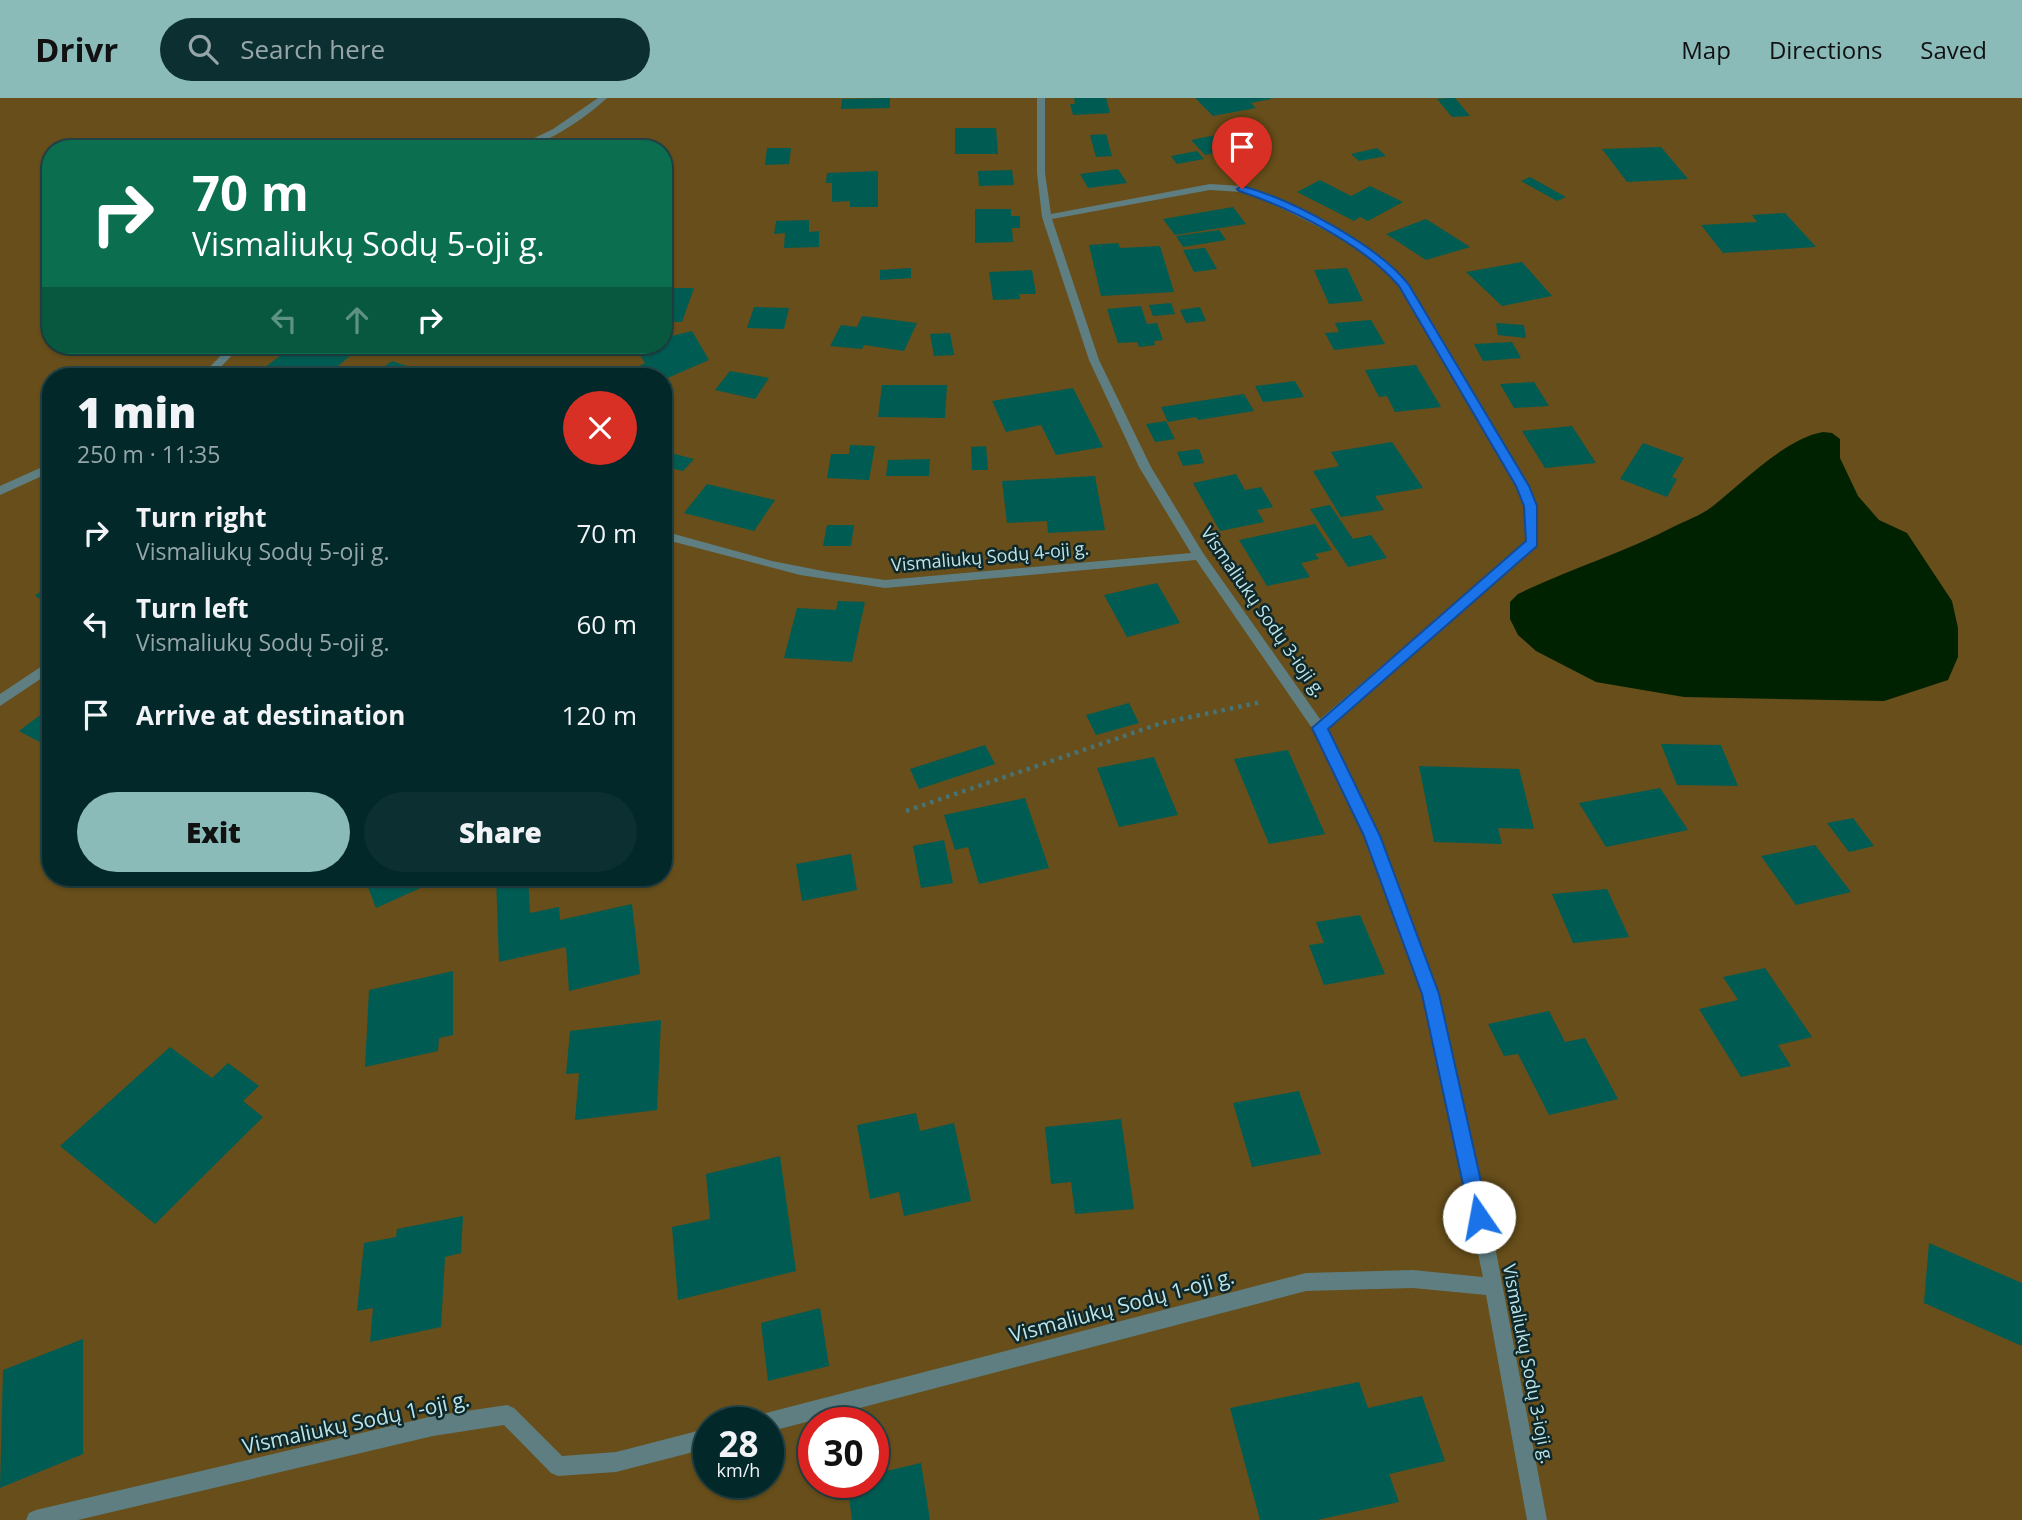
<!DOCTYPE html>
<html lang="en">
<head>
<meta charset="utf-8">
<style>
  :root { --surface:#02282a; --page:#0c3032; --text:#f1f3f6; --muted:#96a6a8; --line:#234447; --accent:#8bbbb9 }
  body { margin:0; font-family:"Open Sans",sans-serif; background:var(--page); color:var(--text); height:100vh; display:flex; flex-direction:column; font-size:26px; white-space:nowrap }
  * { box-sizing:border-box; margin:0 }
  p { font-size:23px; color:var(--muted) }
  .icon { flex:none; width:38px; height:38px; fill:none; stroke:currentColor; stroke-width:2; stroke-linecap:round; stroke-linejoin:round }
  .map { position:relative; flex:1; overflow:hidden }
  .drawer { position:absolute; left:42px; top:270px; width:630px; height:518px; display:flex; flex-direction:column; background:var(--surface); border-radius:28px; box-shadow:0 2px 5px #0004,0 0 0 2px var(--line) }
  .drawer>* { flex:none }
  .banner { position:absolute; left:42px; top:42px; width:630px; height:214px; border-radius:28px; box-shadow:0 2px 5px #0004,0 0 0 2px var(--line); background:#0b6e4f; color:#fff; overflow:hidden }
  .speed { position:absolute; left:693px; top:1309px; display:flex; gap:14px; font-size:35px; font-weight:700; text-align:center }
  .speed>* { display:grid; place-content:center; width:91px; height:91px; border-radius:50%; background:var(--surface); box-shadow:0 2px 5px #0004,0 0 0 2px var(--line); line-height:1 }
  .speed small { font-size:18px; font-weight:400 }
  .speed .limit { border:10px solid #d22; background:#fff; color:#111 }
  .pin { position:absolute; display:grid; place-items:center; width:60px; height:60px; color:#fff; margin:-72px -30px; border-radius:50% 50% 50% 0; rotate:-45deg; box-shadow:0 0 7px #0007 }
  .pin .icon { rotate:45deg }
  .me { position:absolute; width:77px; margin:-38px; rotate:348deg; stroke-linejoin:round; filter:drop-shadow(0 0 5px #0008) }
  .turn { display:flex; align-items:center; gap:24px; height:147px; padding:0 35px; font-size:32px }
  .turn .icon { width:91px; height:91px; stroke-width:2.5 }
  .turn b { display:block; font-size:49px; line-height:60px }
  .lanes { display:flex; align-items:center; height:66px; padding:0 35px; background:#0003; justify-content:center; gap:35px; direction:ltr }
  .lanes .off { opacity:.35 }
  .round { display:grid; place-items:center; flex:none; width:74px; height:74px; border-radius:37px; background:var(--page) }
  .headline { display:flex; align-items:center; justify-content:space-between; height:119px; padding:0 35px }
  h1 { font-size:42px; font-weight:800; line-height:52px }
  .action { display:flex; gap:14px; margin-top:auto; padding:14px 35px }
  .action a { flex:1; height:80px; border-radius:42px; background:var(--accent); color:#111; font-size:28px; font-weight:800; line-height:80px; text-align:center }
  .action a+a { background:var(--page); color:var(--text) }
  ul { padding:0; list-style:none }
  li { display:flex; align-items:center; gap:21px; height:91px; padding:0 35px }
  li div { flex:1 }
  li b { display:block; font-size:26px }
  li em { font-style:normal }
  header { display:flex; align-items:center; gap:42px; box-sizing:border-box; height:98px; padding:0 35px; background:var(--accent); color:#111 }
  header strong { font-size:33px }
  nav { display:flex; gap:38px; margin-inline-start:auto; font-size:24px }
  .search { width:490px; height:63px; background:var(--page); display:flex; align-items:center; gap:18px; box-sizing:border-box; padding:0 24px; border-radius:38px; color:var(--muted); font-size:26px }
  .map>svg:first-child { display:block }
</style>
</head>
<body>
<header>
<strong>Drivr</strong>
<div class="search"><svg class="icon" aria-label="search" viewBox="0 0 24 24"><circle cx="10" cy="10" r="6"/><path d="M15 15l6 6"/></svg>Search here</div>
<nav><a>Map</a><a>Directions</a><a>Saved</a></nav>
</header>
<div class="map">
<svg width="2022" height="1422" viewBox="0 0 2022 1422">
  <rect width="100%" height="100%" fill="#033538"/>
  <path fill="#674e1a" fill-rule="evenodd" d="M 0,0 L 2022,0 L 2022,1422 L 0,1422 ZM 51,51 L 663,51 L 663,247 L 51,247 ZM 51,278 L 663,278 L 663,779 L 51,779 ZM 709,1325 L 768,1325 L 768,1384 L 709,1384 ZM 814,1325 L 873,1325 L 873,1384 L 814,1384 Z"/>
  <path fill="#020" d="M 1823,334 L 1832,335 L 1840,341 L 1840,360 L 1858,398 L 1879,422 L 1907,435 L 1952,503 L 1958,530 L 1958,559 L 1948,582 L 1884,603 L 1684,599 L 1596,584 L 1536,553 L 1518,537 L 1510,521 L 1510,504 L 1518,496 C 1569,471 1624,455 1675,428 C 1687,422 1702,417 1713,408 C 1742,385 1786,340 1823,334 Z"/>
  <g fill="#005c53">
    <polygon points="890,0 890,10 841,11 842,1"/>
    <polygon points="1074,0 1106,0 1110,15 1073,17 1070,6 1075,6"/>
    <polygon points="1195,0 1271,0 1271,1 1251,5 1256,10 1213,18"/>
    <polygon points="1448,0 1455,0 1470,18 1452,19 1437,1"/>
    <polygon points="955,30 996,30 998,56 955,56"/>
    <polygon points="1106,36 1112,58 1096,59 1090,37"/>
    <polygon points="1221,36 1236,51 1205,57 1191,42"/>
    <polygon points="1661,49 1688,81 1627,84 1602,51"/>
    <polygon points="767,50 791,50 789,66 765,67"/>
    <polygon points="1377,50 1386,58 1359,63 1351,56"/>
    <polygon points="1197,53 1204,61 1177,66 1171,58"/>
    <polygon points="1118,71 1127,85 1088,90 1080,76"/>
    <polygon points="1012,72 1014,87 979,88 978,73"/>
    <polygon points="878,73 878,109 850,109 850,103 832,104 832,85 826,85 827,75"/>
    <polygon points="1530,79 1566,99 1557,103 1521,83"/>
    <polygon points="1320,82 1351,98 1370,88 1403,104 1368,123 1360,119 1354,123 1297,94"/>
    <polygon points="1233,109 1246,126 1175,137 1163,121"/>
    <polygon points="975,111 1011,111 1011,118 1020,118 1020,130 1012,130 1013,144 975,145"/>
    <polygon points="1785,115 1816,149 1723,155 1701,127 1757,124 1752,117"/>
    <polygon points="1426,121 1470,149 1426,162 1386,136"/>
    <polygon points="809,122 809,134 819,133 819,149 784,150 785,135 774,136 776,123"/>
    <polygon points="1219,132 1226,142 1183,149 1176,138"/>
    <polygon points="1118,145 1120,150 1160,148 1174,194 1101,198 1089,147"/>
    <polygon points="1205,150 1217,171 1194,174 1183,152"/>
    <polygon points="1522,164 1552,198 1502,208 1466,174"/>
    <polygon points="911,170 911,180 880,182 880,172"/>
    <polygon points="1347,170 1363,203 1329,206 1314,172"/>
    <polygon points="1032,172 1036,196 1019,196 1020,201 993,202 989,174"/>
    <polygon points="663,190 694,190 682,224 663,224"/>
    <polygon points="1171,205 1175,216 1153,218 1149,207"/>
    <polygon points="1141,208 1147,226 1157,225 1163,242 1154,243 1155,247 1139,249 1137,244 1118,245 1107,211"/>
    <polygon points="754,209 789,210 784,231 747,230"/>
    <polygon points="1200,209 1206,223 1186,225 1180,212"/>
    <polygon points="862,218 917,225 904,253 864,247 862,251 830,248 841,227 857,229"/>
    <polygon points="1371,222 1385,246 1334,252 1325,235 1339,234 1335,225"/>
    <polygon points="1496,225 1524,227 1526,240 1498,237"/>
    <polygon points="692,233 709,262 663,282 663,278 629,278 630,273 645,265 635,248 663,247 663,240"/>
    <polygon points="950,235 954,257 934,258 930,236"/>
    <polygon points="1512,244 1521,260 1483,263 1474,246"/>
    <polygon points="294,247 346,247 338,254 351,257 331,274 317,270 308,278 256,276"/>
    <polygon points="392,263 413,270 402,278 371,278"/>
    <polygon points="1416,267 1441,309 1395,314 1387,298 1379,299 1365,272"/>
    <polygon points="730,273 769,280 755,301 715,292"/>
    <polygon points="1295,283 1304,299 1263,304 1255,288"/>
    <polygon points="1534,284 1549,308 1514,310 1500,286"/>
    <polygon points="882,287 947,287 945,320 878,319"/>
    <polygon points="1073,290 1103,349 1056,357 1041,327 1006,334 992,303"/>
    <polygon points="1244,296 1254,313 1198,322 1196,319 1168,324 1161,309"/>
    <polygon points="1166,323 1175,341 1155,344 1146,326"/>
    <polygon points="1572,328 1596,365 1545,370 1522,333"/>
    <polygon points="1392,344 1423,390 1375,398 1384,412 1341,419 1313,373 1339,368 1331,354"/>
    <polygon points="1643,345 1684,360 1672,379 1677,381 1667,399 1620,381"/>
    <polygon points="850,347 875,348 869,382 827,380 831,356 849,356"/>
    <polygon points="986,348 988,372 972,372 971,349"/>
    <polygon points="1199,351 1204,365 1183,368 1177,354"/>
    <polygon points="663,353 694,361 683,373 663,368"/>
    <polygon points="930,361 929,378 886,378 888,362"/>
    <polygon points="1236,376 1245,392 1261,389 1273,409 1257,412 1264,424 1220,433 1193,385"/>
    <polygon points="1095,378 1105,432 1048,435 1047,423 1007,425 1002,383"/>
    <polygon points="707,386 775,402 754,433 684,415"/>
    <polygon points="1330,407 1353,441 1371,437 1387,460 1348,469 1310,411"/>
    <polygon points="1315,426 1332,452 1315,456 1319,461 1301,465 1310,479 1267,488 1239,442"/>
    <polygon points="827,427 854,427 851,448 823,448"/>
    <polygon points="1157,485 1180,525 1127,539 1104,497"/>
    <polygon points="51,488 51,511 35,497"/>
    <polygon points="838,503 865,504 852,564 784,560 797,510 836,512"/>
    <polygon points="1129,605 1139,625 1096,637 1086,617"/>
    <polygon points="51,609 51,650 19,633"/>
    <polygon points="1661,646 1721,647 1738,688 1677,687"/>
    <polygon points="985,647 995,666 919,691 910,671"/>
    <polygon points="1288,652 1325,736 1269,746 1234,661"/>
    <polygon points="1154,659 1178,717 1119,729 1097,670"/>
    <polygon points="1419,668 1519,671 1534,731 1498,730 1502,746 1434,744"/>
    <polygon points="1660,690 1688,732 1606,749 1579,705"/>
    <polygon points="1025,700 1049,770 979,786 968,749 955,752 944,717"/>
    <polygon points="1853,720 1874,748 1849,754 1827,725"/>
    <polygon points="944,742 953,785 921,790 913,748"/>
    <polygon points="1815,747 1851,794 1796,807 1761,758"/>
    <polygon points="851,756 857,792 802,803 796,766"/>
    <polygon points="364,779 445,779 376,810"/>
    <polygon points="496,779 528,779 530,815 559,809 560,822 632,806 640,876 569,893 566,849 499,864"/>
    <polygon points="1607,791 1629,839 1573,845 1552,796"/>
    <polygon points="1360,817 1385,876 1324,887 1309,847 1324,845 1316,824"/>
    <polygon points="1765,870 1812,939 1778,947 1791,968 1741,979 1699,911 1738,902 1723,879"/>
    <polygon points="453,873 453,937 439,940 438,953 365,969 369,892"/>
    <polygon points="1549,913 1565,944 1585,940 1618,1001 1549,1017 1518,956 1504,958 1488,926"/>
    <polygon points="661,922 657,1012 575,1022 579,975 566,976 570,933"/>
    <polygon points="170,949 212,980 228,965 259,988 243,1003 263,1019 155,1126 60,1048"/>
    <polygon points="1299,993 1321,1056 1252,1069 1233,1005"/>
    <polygon points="916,1015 920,1033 954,1025 971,1103 904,1118 899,1094 870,1101 857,1027"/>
    <polygon points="1121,1021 1134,1111 1075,1116 1071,1084 1051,1086 1045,1029"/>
    <polygon points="780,1058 796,1173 678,1202 672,1129 710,1121 706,1076"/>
    <polygon points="463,1118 461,1155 445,1159 441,1229 370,1244 373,1210 357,1213 364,1145 396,1139 397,1131"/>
    <polygon points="1929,1145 2022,1185 2022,1248 1924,1205"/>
    <polygon points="820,1210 829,1268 768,1283 761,1225"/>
    <polygon points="83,1241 83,1356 0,1390 3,1272"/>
    <polygon points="1359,1284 1368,1310 1422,1298 1445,1363 1389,1376 1399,1404 1317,1422 1260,1422 1230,1310"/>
    <polygon points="921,1365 930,1422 852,1422 847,1384 873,1384 873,1376"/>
  </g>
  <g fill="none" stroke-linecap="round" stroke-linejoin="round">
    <polyline stroke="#457376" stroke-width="4.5" stroke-dasharray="3.5 5" stroke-linecap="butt" points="906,713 1162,625 1262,604"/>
    <g fill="#5e7e81" fill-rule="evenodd">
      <path d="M 598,0 L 607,0 C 585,20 542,51 512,51 L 553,31 Z"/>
      <path d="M 1037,0 L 1045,0 L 1045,75 L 1051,116 L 1210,86 L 1242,88 L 1264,95 L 1359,143 L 1391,167 L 1409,187 L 1529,389 L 1537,408 L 1536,448 L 1326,631 L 1379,738 L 1438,896 L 1494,1143 L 1547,1422 L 1527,1422 L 1486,1197 L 1413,1190 L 1306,1193 L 768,1334 L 768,1325 L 757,1325 L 759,1318 L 766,1315 L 1306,1175 L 1413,1172 L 1483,1179 L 1422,896 L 1365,738 L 1314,633 L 1196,462 L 885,490 L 800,477 L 663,441 L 663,433 L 772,463 L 828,474 L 885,482 L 1191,455 L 1139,369 L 1089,262 L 1042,119 L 1037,75 ZM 1210,92 L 1241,94 L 1258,99 C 1308,124 1362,145 1400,188 L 1517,389 L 1525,408 L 1526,444 L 1320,621 L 1203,455 L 1151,369 L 1099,262 L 1052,121 Z"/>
      <polygon points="231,247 242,247 212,278 201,278"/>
      <polygon points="51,365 51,374 0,397 0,388"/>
      <polygon points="51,562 51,574 0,608 0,596"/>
      <polygon points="507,1307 514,1310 562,1358 616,1354 709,1330 709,1350 616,1374 558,1378 551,1375 504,1327 433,1338 78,1422 26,1422 29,1415 36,1412 433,1318"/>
    </g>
  </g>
  <path fill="#1a73e8" stroke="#114b97" stroke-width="2" d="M 1242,88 C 1291,101 1378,147 1409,187 L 1529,388 L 1537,408 L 1537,448 L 1328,631 L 1380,738 L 1439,896 L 1489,1119 L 1486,1126 L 1479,1128 L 1472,1126 L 1470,1119 L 1422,896 L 1364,738 L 1312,630 L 1526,443 L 1524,408 L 1516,388 L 1399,188 C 1363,146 1291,110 1239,93 L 1237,91 Z"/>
  <g text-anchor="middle" stroke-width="5" stroke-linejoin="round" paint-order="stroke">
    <g font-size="18" fill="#bde4e7" stroke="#0e282b">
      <text transform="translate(990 459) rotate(-5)" y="6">Vismaliukų Sodų 4-oji g.</text>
      <text transform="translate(1263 514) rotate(55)" y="6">Vismaliukų Sodų 3-ioji g.</text>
      <text transform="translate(1528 1266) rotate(79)" y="6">Vismaliukų Sodų 3-ioji g.</text>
    </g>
    <g font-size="21" fill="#bde4e7" stroke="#0e282b">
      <text transform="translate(1122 1208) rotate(-15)" y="7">Vismaliukų Sodų 1-oji g.</text>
      <text transform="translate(356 1325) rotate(-12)" y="7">Vismaliukų Sodų 1-oji g.</text>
    </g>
  </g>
</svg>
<div class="speed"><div>28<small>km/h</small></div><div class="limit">30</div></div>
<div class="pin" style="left:1242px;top:91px;background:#d93025"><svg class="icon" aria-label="arrive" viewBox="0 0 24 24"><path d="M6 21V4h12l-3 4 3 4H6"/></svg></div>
<svg class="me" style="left:1479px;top:1119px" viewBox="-20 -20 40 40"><circle r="19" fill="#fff"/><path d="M0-13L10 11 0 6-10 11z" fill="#1a73e8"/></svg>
<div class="banner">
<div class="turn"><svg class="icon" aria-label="right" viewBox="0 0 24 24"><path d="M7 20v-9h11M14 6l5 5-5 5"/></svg><div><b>70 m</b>Vismaliukų Sodų 5-oji g.</div></div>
<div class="lanes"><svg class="icon off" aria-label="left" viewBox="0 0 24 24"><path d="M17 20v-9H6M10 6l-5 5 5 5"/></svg><svg class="icon off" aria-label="ahead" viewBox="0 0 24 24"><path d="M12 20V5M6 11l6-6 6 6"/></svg><svg class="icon" aria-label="right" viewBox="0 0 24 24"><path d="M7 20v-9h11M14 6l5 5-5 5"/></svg></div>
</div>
<section class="drawer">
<div class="headline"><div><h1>1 min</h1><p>250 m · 11:35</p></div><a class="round" style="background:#d93025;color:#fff"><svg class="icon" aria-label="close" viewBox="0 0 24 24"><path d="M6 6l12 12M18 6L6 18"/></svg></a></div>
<ul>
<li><svg class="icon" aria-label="right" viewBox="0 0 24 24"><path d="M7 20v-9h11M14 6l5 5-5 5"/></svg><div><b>Turn right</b><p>Vismaliukų Sodų 5-oji g.</p></div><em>70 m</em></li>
<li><svg class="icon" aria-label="left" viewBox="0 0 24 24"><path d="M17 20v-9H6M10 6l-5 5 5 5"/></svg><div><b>Turn left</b><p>Vismaliukų Sodų 5-oji g.</p></div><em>60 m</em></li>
<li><svg class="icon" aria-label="arrive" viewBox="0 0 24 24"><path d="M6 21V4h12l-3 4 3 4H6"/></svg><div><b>Arrive at destination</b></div><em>120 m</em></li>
</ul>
<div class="action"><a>Exit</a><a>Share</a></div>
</section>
</div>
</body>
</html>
